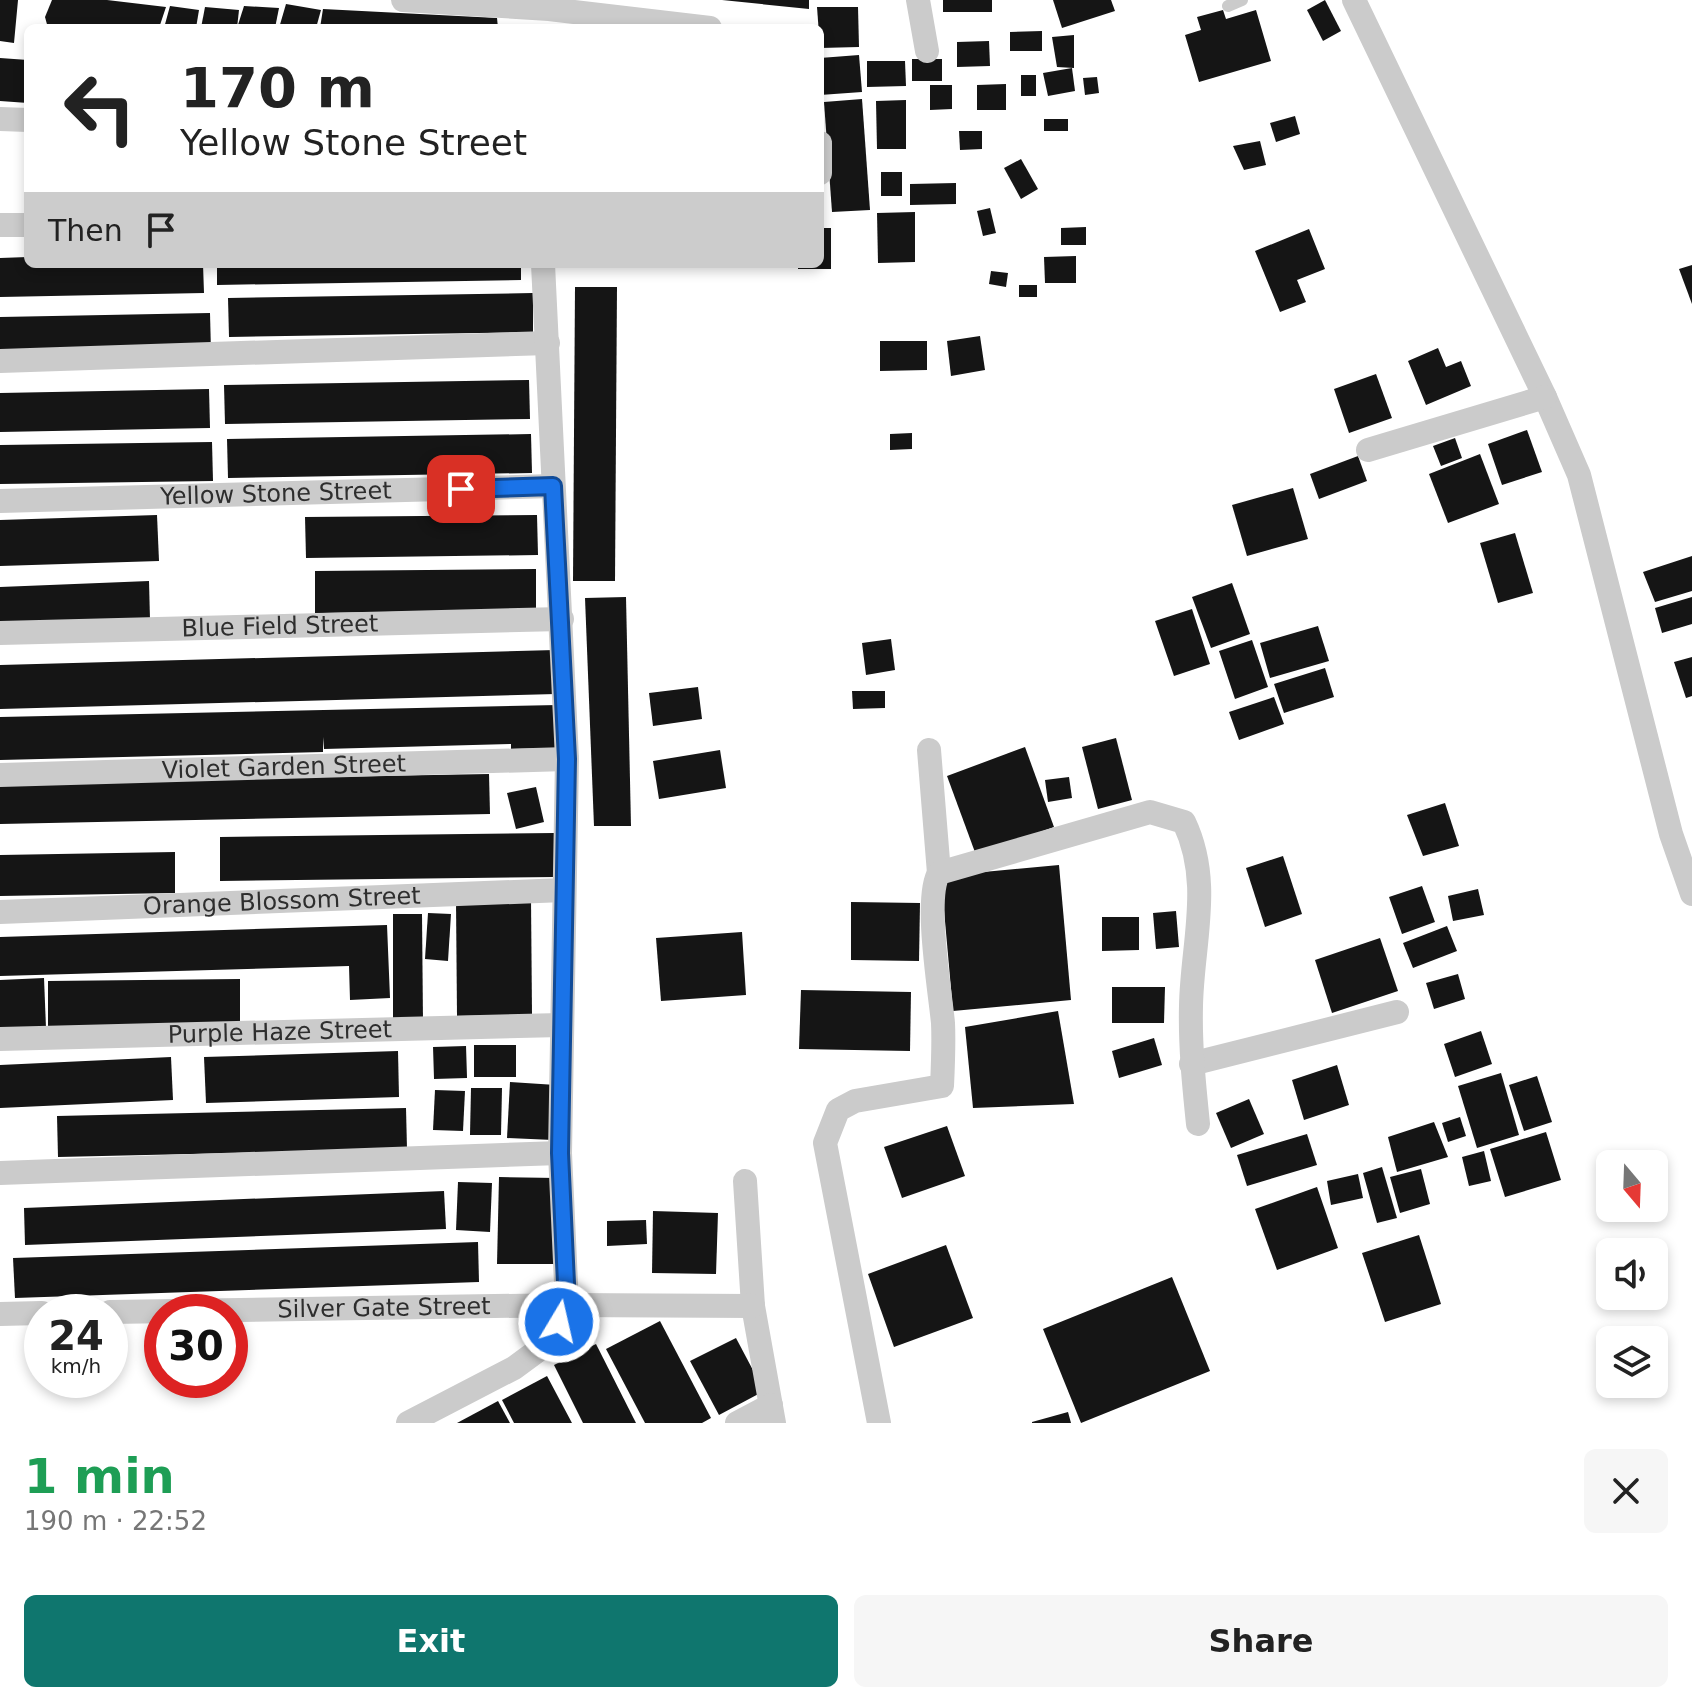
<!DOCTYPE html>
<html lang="en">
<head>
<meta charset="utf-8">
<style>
  :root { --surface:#fff; --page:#f6f6f6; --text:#222; --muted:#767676; --accent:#0f766e }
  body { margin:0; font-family:"DejaVu Sans",sans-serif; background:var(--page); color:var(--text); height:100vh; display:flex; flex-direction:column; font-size:30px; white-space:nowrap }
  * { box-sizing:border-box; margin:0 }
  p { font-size:26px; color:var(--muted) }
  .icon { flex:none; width:44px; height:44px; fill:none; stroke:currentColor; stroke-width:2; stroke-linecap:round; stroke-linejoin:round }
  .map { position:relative; height:1423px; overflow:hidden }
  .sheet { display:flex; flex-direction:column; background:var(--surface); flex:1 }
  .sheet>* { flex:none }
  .top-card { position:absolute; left:24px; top:24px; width:800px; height:244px; border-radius:12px; box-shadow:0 4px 12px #0003; background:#fff; color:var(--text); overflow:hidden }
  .needle { width:52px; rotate:161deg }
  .buttons { position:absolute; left:1596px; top:1150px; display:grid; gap:16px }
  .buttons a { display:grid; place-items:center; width:72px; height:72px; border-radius:12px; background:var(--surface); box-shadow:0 4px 12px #0003; font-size:40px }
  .speed { position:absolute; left:24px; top:1294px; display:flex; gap:16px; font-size:40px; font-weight:700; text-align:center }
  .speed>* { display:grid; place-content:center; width:104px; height:104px; border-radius:50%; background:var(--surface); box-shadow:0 4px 12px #0003; line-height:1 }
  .speed small { font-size:20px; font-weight:400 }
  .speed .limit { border:12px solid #d22; background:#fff; color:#111 }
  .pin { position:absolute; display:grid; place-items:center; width:68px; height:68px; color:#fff; margin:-34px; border-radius:16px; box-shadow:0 4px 12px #0006 }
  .me { position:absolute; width:88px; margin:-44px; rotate:9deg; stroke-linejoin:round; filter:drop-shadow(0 0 6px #0008) }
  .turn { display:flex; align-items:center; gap:28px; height:168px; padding:0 24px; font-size:36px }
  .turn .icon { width:104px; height:104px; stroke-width:2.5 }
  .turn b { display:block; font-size:56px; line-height:68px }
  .then { display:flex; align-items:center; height:76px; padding:0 24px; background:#0003; gap:16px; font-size:30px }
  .round { display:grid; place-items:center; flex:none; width:84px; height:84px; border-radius:12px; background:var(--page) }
  .headline { display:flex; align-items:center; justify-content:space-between; height:136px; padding:0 24px }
  h1 { font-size:48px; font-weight:700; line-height:60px; color:#1e9e55 }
  .button { display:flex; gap:16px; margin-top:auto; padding:16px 24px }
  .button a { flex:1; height:92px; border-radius:12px; background:var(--accent); color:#fff; font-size:32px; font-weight:700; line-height:92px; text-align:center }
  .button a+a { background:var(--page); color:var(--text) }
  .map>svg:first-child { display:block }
</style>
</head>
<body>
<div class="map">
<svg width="1692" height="1423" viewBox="0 0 1692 1423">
  <rect width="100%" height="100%" fill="#fff"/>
  <g fill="#151515">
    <polygon points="0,0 18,0 14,43 0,41"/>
    <polygon points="52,0 107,0 166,7 159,28 48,28 45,17"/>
    <polygon points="722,0 809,0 809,9"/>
    <rect x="943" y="0" width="49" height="12"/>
    <polygon points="1053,0 1111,0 1115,11 1062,28"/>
    <polygon points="1325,0 1341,31 1323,41 1307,10"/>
    <polygon points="286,4 321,10 316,28 279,28"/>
    <polygon points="170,6 199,10 196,28 164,28"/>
    <polygon points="244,6 279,8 275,28 237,28"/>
    <polygon points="205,7 239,10 237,28 201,28"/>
    <polygon points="817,7 858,7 859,47 820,48"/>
    <polygon points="323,9 497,18 498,28 320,28"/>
    <polygon points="1223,10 1226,19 1256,10 1271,61 1199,82 1185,35 1201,30 1197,17"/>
    <polygon points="1042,31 1042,51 1010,51 1010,32"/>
    <polygon points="1074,35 1074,68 1057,67 1052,37"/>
    <polygon points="989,41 990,66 957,67 957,42"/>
    <polygon points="859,55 862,92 820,95 820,58"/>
    <polygon points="0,58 28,60 28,103 0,101"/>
    <rect x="912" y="59" width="30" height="22"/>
    <polygon points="867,61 905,61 906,86 867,87"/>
    <polygon points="1072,68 1075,91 1048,96 1043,73"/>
    <rect x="1021" y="75" width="15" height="21"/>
    <polygon points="1097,77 1099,93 1085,95 1083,78"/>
    <polygon points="1006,84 1006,110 977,110 977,85"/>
    <polygon points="930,85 952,85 952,109 930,110"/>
    <polygon points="862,99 870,210 832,212 824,102"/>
    <polygon points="906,100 906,149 877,149 876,101"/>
    <polygon points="1295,116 1300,134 1276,142 1270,123"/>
    <rect x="1044" y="119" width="24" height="12"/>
    <polygon points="959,131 982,131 982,149 960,150"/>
    <polygon points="1260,141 1266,165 1244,170 1233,146"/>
    <polygon points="1021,159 1038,189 1021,199 1004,168"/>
    <rect x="881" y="172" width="21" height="24"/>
    <polygon points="956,183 956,204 910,205 910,184"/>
    <polygon points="990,208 996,233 983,236 977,211"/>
    <polygon points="915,212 915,262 878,263 877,213"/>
    <polygon points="1086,227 1086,245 1061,245 1061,228"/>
    <polygon points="820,228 831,228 831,269 798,269 798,264 820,264"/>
    <polygon points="1309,229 1325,269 1297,280 1306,302 1280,312 1255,251"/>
    <polygon points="1076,256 1076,283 1045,283 1044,257"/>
    <polygon points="28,257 28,264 203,264 204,293 0,297 0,258"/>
    <polygon points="217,264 521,264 521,280 217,285"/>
    <polygon points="571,264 596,264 596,268 571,267"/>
    <polygon points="607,264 708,264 708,267 607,268"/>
    <polygon points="1692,265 1692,304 1679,269"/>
    <polygon points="991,271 1008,273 1006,287 989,284"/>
    <rect x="1019" y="285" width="18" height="12"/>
    <polygon points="575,287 617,287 615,581 573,581"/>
    <polygon points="533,293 533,332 229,337 228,298"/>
    <polygon points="210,313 211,352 0,356 0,317"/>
    <polygon points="980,336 985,370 951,376 947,341"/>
    <polygon points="880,341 927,341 927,370 880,371"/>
    <polygon points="1438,348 1446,367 1461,361 1471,386 1426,405 1408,361"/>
    <polygon points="1376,374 1392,418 1349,433 1334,389"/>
    <polygon points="529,380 530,419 225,424 224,385"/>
    <polygon points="209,389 210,428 0,432 0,393"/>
    <polygon points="1527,430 1542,472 1502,485 1488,444"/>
    <polygon points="912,433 912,449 890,450 890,434"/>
    <polygon points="531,434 532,473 228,478 227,439"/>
    <polygon points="1455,438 1462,458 1441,466 1433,446"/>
    <polygon points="212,442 213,481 0,484 0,445"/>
    <polygon points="1480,454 1499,504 1448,523 1429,474"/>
    <polygon points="1358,456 1367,481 1319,499 1310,474"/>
    <polygon points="1293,488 1308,539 1247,556 1232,505"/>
    <polygon points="157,515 159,561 0,566 0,520"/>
    <polygon points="537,515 538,555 306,558 305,517"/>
    <polygon points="1515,533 1533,593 1498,603 1480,543"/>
    <polygon points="1692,556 1692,591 1655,602 1643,572"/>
    <polygon points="536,569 536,610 315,613 315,571"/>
    <polygon points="149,581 150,620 0,626 0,587"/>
    <polygon points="1232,583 1250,634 1211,648 1192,597"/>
    <polygon points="626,597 631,826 594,826 585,598"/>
    <polygon points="1692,597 1692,624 1662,633 1655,608"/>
    <polygon points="1192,609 1210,664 1174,676 1155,621"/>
    <polygon points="1318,626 1329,661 1270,678 1260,643"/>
    <polygon points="891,639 895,670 866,675 862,643"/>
    <polygon points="1252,640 1268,687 1235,699 1219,651"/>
    <polygon points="555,650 556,694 0,709 0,665"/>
    <polygon points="1692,657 1692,696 1686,698 1674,662"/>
    <polygon points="1325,668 1334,697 1284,713 1274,684"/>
    <polygon points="698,687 702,719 653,726 649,693"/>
    <polygon points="852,691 885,691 885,708 853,709"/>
    <polygon points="1274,697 1284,724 1239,740 1229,712"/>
    <polygon points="558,705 559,748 511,749 511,744 324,749 323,737 323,752 0,760 0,717"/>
    <polygon points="1116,738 1132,800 1098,809 1082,747"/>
    <polygon points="1025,747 1054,827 976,855 947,776"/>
    <polygon points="720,750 726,788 659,799 653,761"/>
    <polygon points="489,774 490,814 0,824 0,783"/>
    <polygon points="1069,777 1072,798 1048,802 1045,780"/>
    <polygon points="536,787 544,822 516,829 507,793"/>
    <polygon points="1445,803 1459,846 1423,856 1407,815"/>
    <polygon points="555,833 556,877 220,881 220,837"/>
    <polygon points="175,852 175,893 0,896 0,855"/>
    <polygon points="1283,856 1302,914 1265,927 1246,868"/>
    <polygon points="1059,865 1071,1000 953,1011 941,876"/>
    <polygon points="1422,886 1435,922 1402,934 1389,897"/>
    <polygon points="1478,889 1484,915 1453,921 1448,896"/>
    <polygon points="531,899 532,1015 457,1016 456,901"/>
    <polygon points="851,902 920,903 919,961 851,960"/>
    <polygon points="1176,911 1179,947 1156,949 1153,913"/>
    <polygon points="428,913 451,914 448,961 425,959"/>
    <polygon points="393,914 422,914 423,1023 393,1023"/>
    <polygon points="1102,917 1139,917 1139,950 1102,951"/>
    <polygon points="387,925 390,998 350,1000 349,966 0,976 0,937"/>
    <polygon points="1447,926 1457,951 1413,968 1403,943"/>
    <polygon points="742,932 746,995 661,1001 656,938"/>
    <polygon points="1380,938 1398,991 1332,1013 1315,960"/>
    <polygon points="1458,974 1465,999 1434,1009 1426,983"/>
    <polygon points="44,978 46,1028 0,1030 0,980"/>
    <polygon points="240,979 240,1030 48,1032 48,981"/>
    <polygon points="1112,987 1165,987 1164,1023 1112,1023"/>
    <polygon points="801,990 911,992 910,1051 799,1049"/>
    <polygon points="1058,1011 1074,1104 973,1108 965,1027"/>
    <polygon points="1481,1031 1492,1064 1455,1077 1444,1044"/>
    <polygon points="1154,1038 1162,1065 1119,1078 1112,1051"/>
    <rect x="474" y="1045" width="42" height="32"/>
    <polygon points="466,1046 467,1078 434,1079 433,1047"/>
    <polygon points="398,1051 399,1097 206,1103 204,1057"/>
    <polygon points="171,1057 173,1100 0,1108 0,1065"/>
    <polygon points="1337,1065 1349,1105 1304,1120 1292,1080"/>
    <polygon points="1501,1073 1519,1135 1477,1148 1458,1086"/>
    <polygon points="1537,1076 1552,1122 1524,1131 1509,1085"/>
    <polygon points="510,1082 556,1085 553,1140 507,1138"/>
    <polygon points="471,1088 502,1088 501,1135 470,1135"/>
    <polygon points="435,1090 465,1091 463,1131 433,1130"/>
    <polygon points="1249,1099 1264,1134 1231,1148 1216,1113"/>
    <polygon points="406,1108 407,1149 58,1157 57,1116"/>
    <polygon points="1460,1117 1466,1136 1448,1142 1442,1123"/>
    <polygon points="1434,1122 1448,1157 1397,1172 1388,1137"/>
    <polygon points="947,1126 965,1176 902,1198 884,1147"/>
    <polygon points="1546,1132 1561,1180 1505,1197 1490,1149"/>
    <polygon points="1307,1134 1317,1165 1247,1186 1237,1155"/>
    <polygon points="1484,1151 1491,1181 1469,1186 1462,1157"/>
    <polygon points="1382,1167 1397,1218 1377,1223 1363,1173"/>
    <polygon points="1421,1169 1430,1204 1400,1213 1390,1177"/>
    <polygon points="1358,1174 1363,1198 1331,1205 1327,1181"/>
    <polygon points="499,1177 557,1178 555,1264 497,1264"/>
    <polygon points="458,1182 492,1183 490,1232 456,1230"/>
    <polygon points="1317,1187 1338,1248 1277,1270 1255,1209"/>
    <polygon points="444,1191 446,1229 25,1245 24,1208"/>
    <polygon points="653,1211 718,1213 716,1274 652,1273"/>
    <polygon points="646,1220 647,1244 607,1246 607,1221"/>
    <polygon points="1419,1235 1441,1304 1385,1322 1362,1253"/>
    <polygon points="478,1242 479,1282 15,1298 13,1258"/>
    <polygon points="946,1245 973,1318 894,1347 868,1274"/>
    <polygon points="1172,1277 1210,1371 1081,1423 1043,1329"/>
    <polygon points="660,1321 711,1418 702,1423 645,1423 606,1349"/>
    <polygon points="736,1338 764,1391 719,1415 690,1361"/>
    <polygon points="596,1344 636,1423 583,1423 554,1365"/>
    <polygon points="547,1376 572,1423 514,1423 502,1400"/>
    <polygon points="498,1401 510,1423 457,1423"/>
    <polygon points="1068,1412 1071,1423 1032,1423 1032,1422"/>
  </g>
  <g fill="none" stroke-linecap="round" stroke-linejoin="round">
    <polyline stroke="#cbcbcb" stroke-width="12" points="1228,6 1242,0"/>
    <g stroke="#cbcbcb" stroke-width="24">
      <polyline points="403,0 549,9 710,28"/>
      <polyline points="918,0 927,51"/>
      <polyline points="1354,0 1545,397 1579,475 1671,834 1692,894"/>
      <polyline points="0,119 28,120"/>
      <polyline points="820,143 820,173"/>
      <polyline points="0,225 28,225"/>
      <polyline points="0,361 548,343"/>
      <polyline points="1368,450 1545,397"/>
      <path id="s1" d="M 0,501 L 553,486"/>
      <path id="s2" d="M 0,633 L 562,619"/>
      <polyline points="929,750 939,873"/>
      <path id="s3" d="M 0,775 L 567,759"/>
      <path id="s4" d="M 0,912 L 564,890"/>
      <path id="s5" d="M 0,1039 L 561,1025"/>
      <polyline points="1191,1064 1397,1012"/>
      <polyline points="0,1173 560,1153"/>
      <polyline points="745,1181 753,1306 774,1423"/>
      <path id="s6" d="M 110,1312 L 567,1305 L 753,1306"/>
      <polyline points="0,1314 42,1313"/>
      <polyline points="408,1423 514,1368 552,1340 567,1305 560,1153 567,759 543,264"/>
      <polyline points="737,1423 771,1405"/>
      <path d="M 879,1423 L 825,1143 L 838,1110 L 855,1101 L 942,1086 C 943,1065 944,1044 943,1023 C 940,991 924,897 939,873 L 1150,812 L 1184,822 C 1213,883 1192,943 1191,1006 C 1190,1046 1194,1085 1198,1124"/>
    </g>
  </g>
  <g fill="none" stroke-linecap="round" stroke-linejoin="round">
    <defs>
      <polyline id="route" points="461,489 553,486 567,759 560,1153 567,1305 559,1322"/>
    </defs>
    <use href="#route" stroke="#114b97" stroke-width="20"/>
    <use href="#route" stroke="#1a73e8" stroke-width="14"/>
  </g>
  <g text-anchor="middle" stroke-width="8" stroke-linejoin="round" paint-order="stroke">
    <g font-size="24" fill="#2e2e2e" stroke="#fff">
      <text dy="8" stroke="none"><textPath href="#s1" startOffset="276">Yellow Stone Street</textPath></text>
      <text dy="8" stroke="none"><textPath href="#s2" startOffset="280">Blue Field Street</textPath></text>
      <text dy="8" stroke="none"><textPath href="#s3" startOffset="284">Violet Garden Street</textPath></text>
      <text dy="8" stroke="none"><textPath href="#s4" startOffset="282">Orange Blossom Street</textPath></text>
      <text dy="8" stroke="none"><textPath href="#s5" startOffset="280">Purple Haze Street</textPath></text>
      <text dy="8" stroke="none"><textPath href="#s6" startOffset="274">Silver Gate Street</textPath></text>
    </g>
  </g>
</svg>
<div class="buttons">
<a><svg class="needle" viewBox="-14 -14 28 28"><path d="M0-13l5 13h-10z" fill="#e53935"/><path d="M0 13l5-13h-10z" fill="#767676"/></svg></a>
<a><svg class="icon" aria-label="sound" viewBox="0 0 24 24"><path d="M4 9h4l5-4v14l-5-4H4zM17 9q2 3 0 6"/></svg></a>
<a><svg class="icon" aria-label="layers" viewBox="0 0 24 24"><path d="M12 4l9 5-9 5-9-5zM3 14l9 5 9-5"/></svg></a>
</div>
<div class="speed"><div>24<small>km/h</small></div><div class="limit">30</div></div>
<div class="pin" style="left:461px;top:489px;background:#d93025"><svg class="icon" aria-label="arrive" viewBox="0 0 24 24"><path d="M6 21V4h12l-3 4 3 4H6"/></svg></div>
<svg class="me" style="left:559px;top:1322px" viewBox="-20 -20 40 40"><circle r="17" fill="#1a73e8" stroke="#fff" stroke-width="3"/><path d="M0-11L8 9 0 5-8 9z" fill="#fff"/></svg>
<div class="top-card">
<div class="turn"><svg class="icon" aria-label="left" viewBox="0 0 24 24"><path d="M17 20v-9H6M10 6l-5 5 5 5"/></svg><div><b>170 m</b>Yellow Stone Street</div></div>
<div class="then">Then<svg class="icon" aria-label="arrive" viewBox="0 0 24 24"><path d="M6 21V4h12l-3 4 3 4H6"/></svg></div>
</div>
</div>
<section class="sheet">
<div class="headline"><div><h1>1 min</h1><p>190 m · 22:52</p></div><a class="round"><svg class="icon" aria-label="close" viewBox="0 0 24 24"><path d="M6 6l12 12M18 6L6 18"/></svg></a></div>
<div class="button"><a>Exit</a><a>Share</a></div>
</section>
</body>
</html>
